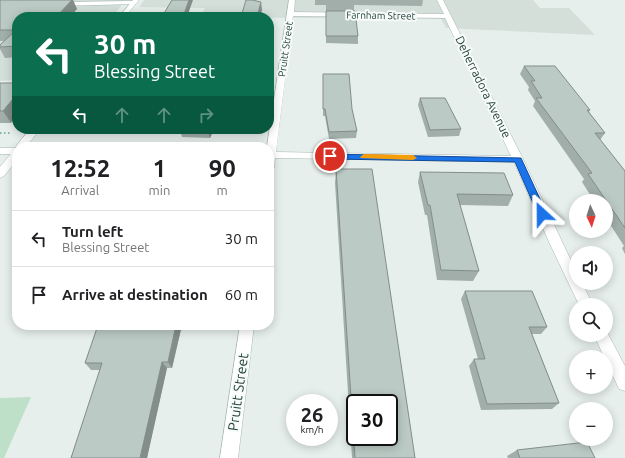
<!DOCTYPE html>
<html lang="en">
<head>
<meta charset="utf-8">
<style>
  :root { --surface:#fff; --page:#f6f6f6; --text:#202124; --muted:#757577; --line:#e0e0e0 }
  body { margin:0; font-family:Ubuntu,sans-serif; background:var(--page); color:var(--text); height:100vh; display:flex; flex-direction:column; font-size:15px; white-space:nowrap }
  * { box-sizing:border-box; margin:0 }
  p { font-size:13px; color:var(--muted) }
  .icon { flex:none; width:22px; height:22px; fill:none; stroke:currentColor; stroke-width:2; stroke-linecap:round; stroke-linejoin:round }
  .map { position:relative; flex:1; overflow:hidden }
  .sheet { position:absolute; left:12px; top:142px; width:262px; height:188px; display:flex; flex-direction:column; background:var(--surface); border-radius:16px; box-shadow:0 2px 10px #0003 }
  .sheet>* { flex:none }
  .banner { position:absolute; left:12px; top:12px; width:262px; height:122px; border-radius:16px; box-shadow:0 2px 10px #0003; background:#0b6e4f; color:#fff; overflow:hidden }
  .needle { width:26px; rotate:176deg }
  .tools { position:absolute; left:569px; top:194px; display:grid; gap:8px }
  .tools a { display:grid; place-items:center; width:44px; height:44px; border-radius:50%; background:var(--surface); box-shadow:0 2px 10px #0003; font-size:20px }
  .speed { position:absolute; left:286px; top:394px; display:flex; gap:8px; font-size:20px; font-weight:700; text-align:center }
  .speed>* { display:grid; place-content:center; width:52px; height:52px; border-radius:50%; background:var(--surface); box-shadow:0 2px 10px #0003; line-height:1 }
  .speed small { font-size:10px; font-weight:400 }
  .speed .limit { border:2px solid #111; border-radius:6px; background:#fff; color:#111 }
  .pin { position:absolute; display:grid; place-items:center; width:34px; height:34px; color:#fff; margin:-17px; border:2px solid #fff; border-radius:50%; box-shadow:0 1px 4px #0007 }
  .me { position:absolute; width:44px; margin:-22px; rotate:336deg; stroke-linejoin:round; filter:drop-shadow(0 0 3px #0008) }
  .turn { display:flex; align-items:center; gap:14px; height:84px; padding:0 16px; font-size:18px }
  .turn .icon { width:52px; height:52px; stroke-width:2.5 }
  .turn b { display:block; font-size:28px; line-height:34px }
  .lanes { display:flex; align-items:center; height:38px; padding:0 16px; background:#0003; justify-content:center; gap:20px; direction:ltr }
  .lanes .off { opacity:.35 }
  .eta { display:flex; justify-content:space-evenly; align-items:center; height:68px; text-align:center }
  .eta b { font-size:24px; font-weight:600; line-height:28px }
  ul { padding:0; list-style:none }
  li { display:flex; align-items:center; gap:12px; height:56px; padding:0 16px; border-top:1px solid var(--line) }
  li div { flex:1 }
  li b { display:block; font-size:15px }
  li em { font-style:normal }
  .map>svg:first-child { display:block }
</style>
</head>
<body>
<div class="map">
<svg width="625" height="458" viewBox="0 0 625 458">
  <rect width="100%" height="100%" fill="#e6efeb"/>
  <g fill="#d4dfda">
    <polygon points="0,0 126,0 112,17 17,17 17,80 0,81"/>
    <polygon points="144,0 533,0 540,8 569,8 595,35 446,28 441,19 200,17 205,8 139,7"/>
  </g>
  <polygon fill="#bfe0c8" points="31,397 4,458 0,458 0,398"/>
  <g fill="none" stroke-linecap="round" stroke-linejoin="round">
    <defs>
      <g id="lane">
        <polygon points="134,1 137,3 136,4 59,6 56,4 59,2"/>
        <rect x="0" y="148" width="17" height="6"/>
      </g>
      <g id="street">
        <polygon points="133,0 139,0 125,17 119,17"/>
        <path d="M 289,0 L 295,0 L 294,12 L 444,14 L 437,0 L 443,0 L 523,159 L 576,271 L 576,283 L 582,283 L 593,305 L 579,305 L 549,242 L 514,162 L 275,158 L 274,168 L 269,171 L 269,147 L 267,147 ZM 293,16 L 445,18 L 511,156 L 276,152 Z"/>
        <polygon points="30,129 40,129 26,147 17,147 17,148 16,147 17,145"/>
        <polygon points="17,150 17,160 4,176 0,178 0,167 13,151"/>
        <polygon points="240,325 254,325 238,458 220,458"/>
        <polygon points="606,330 625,366 625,391 619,389 606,361 606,357 604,357 594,335 606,335"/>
      </g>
    </defs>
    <use href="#lane" stroke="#a8b8b2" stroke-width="1"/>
    <use href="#street" stroke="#a8b8b2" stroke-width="1"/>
    <polyline stroke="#86b3a5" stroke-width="2" stroke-dasharray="1.5 2.5" stroke-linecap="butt" points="0,133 10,133"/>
    <use href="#lane" fill="#fff" fill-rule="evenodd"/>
    <use href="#street" fill="#fff" fill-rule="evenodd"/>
  </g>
  <g fill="#a1aea9">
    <polygon points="0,0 73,0 77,9 17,17 17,57 5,58 0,49 0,45 5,41 0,41"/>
    <polygon points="315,0 423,0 422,6 354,5 354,11 358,36 358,44 326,43 326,5 315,5"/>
    <polygon points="524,66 590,110 589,112 605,133 600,140 625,171 625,254 622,248 624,246 606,218 606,201 594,201 582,182 584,179 533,106 535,101 528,90 529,87 520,74"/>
    <polygon points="323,74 352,109 357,131 356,138 329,139 325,116 323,116"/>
    <polygon points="0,83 11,123 0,123"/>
    <polygon points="420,98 461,129 459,136 428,137 418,105"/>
    <polygon points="181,129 214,129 210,138 182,137 180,130"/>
    <polygon points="336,169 415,458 352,458 335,183"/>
    <polygon points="420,172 513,195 508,206 460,205 479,271 473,281 437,280 427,215 425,215 418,182"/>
    <polygon points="465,291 547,327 541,334 532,334 559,403 552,409 481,410 469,366 474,359 478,359 461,299"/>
    <polygon points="98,325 182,325 172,368 167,368 147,458 71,458 100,370 91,370 85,363"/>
    <polygon points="517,450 595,458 508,458 507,456"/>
  </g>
  <g fill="#838d89">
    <polygon points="72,0 73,0 77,9 70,17 56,17"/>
    <polygon points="189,0 193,0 187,17 183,17"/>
    <polygon points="261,2 262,10 260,17 257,17"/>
    <polygon points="17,94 17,114 11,123 3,111"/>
    <polygon points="209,129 214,129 210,138 208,131"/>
    <polygon points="176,325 182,325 172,368 168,362"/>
    <polygon points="162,362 167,368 147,458 140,458"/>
  </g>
  <g fill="#bbcac4" stroke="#838d89" fill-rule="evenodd">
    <polygon points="0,0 72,0 56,17 17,17 17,46 0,47 0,45 16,30 0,30"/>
    <polygon points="172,0 189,0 183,17 144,17 145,16 163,15"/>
    <polygon points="246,0 252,0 261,2 257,17 241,17"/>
    <polygon points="326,11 355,11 358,36 326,36"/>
    <polygon points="524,66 555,66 590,110 587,110 605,133 595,133 625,171 625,228 588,174 592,173 536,98 542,98 531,81 535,81"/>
    <polygon points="323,74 349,74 352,109 357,131 329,132 325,109 323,109"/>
    <polygon points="0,83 17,83 14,87 17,87 17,94 3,111 0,111"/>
    <polygon points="420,98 445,98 461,129 430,130"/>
    <polygon points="181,129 209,129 208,131 180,130"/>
    <path d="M 336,169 L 372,169 L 415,458 L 355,458 ZM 355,403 L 389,403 L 389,437 L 355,437 Z"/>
    <polygon points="420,172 504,173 513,195 457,194 479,271 441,270 430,205 428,205"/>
    <polygon points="465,291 532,291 547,327 529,327 559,403 487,404 474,359 485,359"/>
    <polygon points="98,325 176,325 168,362 162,362 140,458 71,458 102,363 85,363"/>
    <polygon points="587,442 595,458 520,458 517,450"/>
  </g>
  <polygon fill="#1a73e8" stroke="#114b97" points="327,154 521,158 547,214 542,218 539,217 515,162 330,159 327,158"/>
  <polygon fill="#f59e0b" points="364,154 413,155 417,158 413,160 361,158 360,157"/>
  <g text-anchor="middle" stroke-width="4" stroke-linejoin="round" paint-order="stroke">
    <g font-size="10" fill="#24423a" stroke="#f7fbf9">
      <text transform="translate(381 15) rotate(1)" y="4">Farnham Street</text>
      <text transform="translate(285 49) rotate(-82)" y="4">Pruitt Street</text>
    </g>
    <g font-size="12" fill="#24423a" stroke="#f7fbf9">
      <text transform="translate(483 87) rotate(64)" y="4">Deherradora Avenue</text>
    </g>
    <g font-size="14" fill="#24423a" stroke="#f7fbf9">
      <text transform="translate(238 392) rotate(-82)" y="5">Pruitt Street</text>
    </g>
  </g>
</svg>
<div class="tools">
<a><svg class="needle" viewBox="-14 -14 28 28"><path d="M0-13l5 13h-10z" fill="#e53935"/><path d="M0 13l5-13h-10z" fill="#757577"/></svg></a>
<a><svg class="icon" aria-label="sound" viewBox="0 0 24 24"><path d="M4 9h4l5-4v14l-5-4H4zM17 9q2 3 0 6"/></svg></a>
<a><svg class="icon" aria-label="search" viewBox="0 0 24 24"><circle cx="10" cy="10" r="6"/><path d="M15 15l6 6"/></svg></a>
<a>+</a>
<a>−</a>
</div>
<div class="speed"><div>26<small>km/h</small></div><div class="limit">30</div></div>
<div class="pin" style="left:330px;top:156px;background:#d93025"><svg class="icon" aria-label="arrive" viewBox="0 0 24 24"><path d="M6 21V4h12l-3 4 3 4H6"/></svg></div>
<svg class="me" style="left:542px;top:214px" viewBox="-20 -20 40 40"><path d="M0-17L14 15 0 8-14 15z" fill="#1a73e8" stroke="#fff" stroke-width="4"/></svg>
<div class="banner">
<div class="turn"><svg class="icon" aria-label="left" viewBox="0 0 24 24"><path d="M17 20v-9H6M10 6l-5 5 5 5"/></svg><div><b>30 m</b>Blessing Street</div></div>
<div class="lanes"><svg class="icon" aria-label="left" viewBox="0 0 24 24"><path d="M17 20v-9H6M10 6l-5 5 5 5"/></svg><svg class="icon off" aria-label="ahead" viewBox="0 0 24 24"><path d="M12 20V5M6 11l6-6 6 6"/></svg><svg class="icon off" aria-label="ahead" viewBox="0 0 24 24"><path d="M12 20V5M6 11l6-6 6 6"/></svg><svg class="icon off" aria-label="right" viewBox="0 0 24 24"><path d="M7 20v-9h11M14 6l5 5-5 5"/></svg></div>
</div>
<section class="sheet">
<div class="eta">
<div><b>12:52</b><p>Arrival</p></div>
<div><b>1</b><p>min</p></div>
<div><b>90</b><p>m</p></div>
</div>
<ul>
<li><svg class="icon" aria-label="left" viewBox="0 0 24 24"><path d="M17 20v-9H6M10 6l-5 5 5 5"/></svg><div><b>Turn left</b><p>Blessing Street</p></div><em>30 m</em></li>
<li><svg class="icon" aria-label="arrive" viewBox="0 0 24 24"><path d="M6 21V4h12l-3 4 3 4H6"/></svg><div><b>Arrive at destination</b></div><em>60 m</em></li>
</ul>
</section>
</div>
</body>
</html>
